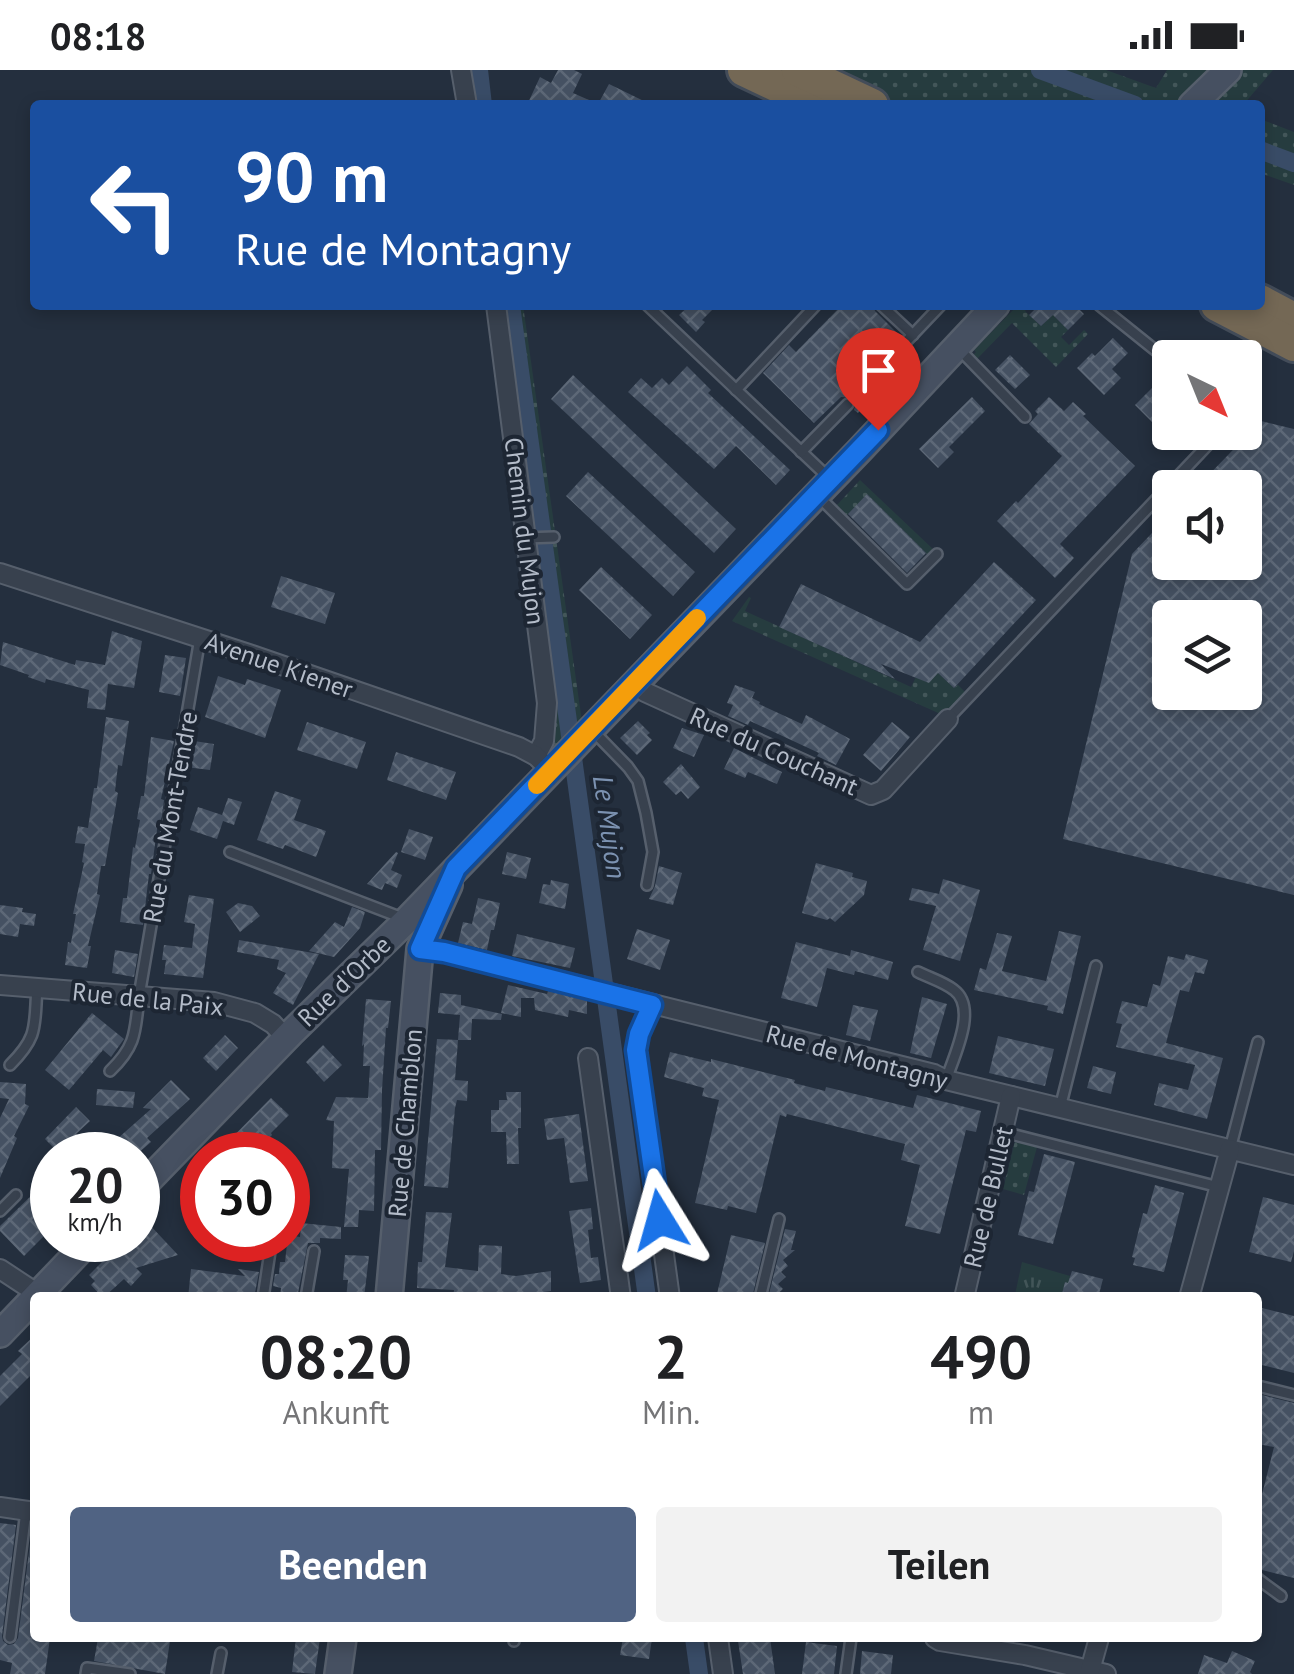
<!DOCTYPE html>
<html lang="de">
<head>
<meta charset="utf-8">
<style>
  :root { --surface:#fff; --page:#f2f2f2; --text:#202124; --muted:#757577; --accent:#506383 }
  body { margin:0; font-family:"PT Sans",sans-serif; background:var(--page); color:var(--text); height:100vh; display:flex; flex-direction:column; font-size:38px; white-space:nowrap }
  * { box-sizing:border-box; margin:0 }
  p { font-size:32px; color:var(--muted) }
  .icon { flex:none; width:55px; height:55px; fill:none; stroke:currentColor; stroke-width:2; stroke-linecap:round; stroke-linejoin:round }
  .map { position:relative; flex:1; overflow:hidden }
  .side { position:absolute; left:30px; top:1222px; width:1232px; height:350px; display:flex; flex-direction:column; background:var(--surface); border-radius:10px; box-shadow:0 5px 15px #0003 }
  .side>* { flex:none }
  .banner { position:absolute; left:30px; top:30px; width:1235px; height:210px; border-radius:10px; box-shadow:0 5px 15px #0003; background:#1a4fa0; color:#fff; overflow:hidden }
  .needle { width:65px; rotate:137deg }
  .tools { position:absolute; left:1152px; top:270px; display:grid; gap:20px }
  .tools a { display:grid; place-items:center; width:110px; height:110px; border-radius:10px; background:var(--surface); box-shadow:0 5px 15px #0003; font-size:50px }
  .speed { position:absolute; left:30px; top:1062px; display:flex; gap:20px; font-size:50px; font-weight:700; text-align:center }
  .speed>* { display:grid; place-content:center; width:130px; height:130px; border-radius:50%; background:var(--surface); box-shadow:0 5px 15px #0003; line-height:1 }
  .speed small { font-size:25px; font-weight:400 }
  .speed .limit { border:15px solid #d22; background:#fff; color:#111 }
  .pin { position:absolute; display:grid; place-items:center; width:85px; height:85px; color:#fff; margin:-102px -42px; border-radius:50% 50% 50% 0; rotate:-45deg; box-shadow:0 0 10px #0007 }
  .pin .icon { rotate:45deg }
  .me { position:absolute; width:110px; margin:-55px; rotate:352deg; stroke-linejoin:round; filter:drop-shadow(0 0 8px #0008) }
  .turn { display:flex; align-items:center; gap:35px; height:210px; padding:0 40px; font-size:45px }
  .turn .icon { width:130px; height:130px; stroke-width:2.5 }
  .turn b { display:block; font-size:70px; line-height:85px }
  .eta { display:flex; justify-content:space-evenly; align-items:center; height:170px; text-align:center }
  .eta b { font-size:60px; font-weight:600; line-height:70px }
  .primary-button { display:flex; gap:20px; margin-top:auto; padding:20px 40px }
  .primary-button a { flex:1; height:115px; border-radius:10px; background:var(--accent); color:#fff; font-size:40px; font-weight:600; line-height:115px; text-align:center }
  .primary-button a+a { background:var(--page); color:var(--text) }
  .status { display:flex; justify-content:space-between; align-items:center; height:70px; padding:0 50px; background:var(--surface); direction:ltr }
  .status svg { height:28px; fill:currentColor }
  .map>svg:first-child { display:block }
</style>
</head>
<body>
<div class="status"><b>08:18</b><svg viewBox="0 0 49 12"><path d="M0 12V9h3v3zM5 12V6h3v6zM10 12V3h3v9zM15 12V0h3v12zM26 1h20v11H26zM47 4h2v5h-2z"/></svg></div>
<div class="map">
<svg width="1294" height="1604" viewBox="0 0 1294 1604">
  <defs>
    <pattern id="grass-dots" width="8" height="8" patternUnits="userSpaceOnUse" patternTransform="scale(2.5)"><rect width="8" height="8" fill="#263c3f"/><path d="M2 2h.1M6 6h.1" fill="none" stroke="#435659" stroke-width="1.8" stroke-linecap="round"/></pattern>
    <pattern id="park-tufts" width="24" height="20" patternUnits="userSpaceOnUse" patternTransform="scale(2.5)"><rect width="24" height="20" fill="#263c3f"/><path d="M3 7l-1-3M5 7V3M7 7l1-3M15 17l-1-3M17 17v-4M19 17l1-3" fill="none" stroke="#435659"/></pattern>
    <pattern id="building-cross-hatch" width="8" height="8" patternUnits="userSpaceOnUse" patternTransform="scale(2.5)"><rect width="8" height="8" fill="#455162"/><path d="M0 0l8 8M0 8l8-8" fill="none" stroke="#5d6877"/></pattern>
  </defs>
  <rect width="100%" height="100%" fill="#242f3e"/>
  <g fill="url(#grass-dots)">
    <polygon points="806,0 1106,0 1156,18 1167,0 1273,0 1243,35 886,35"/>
    <polygon points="1260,49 1294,62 1294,115 1260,103"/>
    <polygon points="496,235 523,235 584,666 551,701 544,671"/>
    <polygon points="1018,235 1029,235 1025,241 1041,256 1053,245 1068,260 1061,267 1069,275 1084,260 1088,264 1056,297 1012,253 977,289 973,285 976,282 974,280"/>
    <polygon points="860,410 934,480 929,486 868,425 847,445 837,435"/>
    <polygon points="749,527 751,528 745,541 911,617 916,607 938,603 954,618 958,615 966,623 945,646 732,551"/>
    <polygon points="1015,1071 1037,1077 1024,1125 1003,1119"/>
  </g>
  <polygon fill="url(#park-tufts)" points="1022,1192 1070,1206 1069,1213 1065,1213 1061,1227 1023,1227 1015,1225"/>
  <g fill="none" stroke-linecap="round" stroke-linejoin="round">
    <g stroke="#394c67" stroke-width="18">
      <polyline points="479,0 483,35"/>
      <polyline points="1040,0 1135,35"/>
      <polyline points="1260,80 1294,93"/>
      <polyline points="511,235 647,1228"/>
      <polyline points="694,1568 699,1604"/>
    </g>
  </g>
  <g fill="url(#building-cross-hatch)" fill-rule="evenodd">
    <polygon points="558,0 574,0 582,4 573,23 598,34 609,14 652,35 527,35 540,7 551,13"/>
    <polygon points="690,235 717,235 702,250 705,252 696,262 679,245"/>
    <polygon points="842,235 873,235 875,241 899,265 857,310 856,317 859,322 865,324 870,322 874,325 858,343 854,340 856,333 853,328 841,327 814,353 763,303 789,275 796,282"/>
    <polygon points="1039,235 1075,235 1084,244 1068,260 1053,245 1041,256 1029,245"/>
    <polygon points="1113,268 1128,283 1112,299 1121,308 1104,325 1077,298 1092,283 1095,286"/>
    <polygon points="1010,285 1030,305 1015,319 995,300"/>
    <polygon points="687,296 711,320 708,323 790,400 776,415 736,376 714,399 628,322 641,308 652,318 662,308 669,315"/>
    <polygon points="1170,302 1170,344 1157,357 1135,335 1153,317 1156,320"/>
    <polygon points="573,305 736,459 714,483 551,329"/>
    <polygon points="972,327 985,341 949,377 954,382 938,398 919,379"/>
    <polygon points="1049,327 1064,341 1073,332 1086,344 1083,346 1135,396 1060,474 1074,488 1055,508 997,451 1016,431 1018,433 1062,386 1029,354 1038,344 1035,341"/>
    <path d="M 1261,351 L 1294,359 L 1294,825 L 1063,769 L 1132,484 L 1170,444 L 1170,492 L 1245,492 L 1245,418 L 1196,418 ZM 1170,548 L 1245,548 L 1245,622 L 1170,622 Z"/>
    <polygon points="588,402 695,502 673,526 566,426"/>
    <polygon points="867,424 926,483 907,503 848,444"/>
    <polygon points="994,492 1036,530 954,618 938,603 929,613 881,594 895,609 779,557 801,514 920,572"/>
    <polygon points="601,497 652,545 630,569 579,520"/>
    <polygon points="281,506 335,523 325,554 271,537"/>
    <polygon points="112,561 142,571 134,618 108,614 105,640 87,638 89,620 46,609 45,613 28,607 29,605 0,595 3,572 75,595 76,590 105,595"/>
    <polygon points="165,585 186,588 180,626 159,622"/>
    <polygon points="218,606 245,615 247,609 281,620 265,668 205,647"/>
    <polygon points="735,615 755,622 752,628 760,632 759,634 802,654 806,645 850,669 836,695 817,686 819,683 750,651 748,655 728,646 733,635 727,633"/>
    <polygon points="106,647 129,651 122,696 118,695 115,721 118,723 105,796 101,796 97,824 100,825 88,876 91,876 87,898 65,895 68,872 71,873 76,844 73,844 84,793 82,792 85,774 75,773 78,756 88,758 94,718 97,718"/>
    <polygon points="638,651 650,663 647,665 652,670 637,685 620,668"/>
    <polygon points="307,652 366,672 357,699 297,680"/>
    <polygon points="892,652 910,667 881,701 863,685"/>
    <polygon points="682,658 704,665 694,687 673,678"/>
    <polygon points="151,667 174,671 161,729 164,730 162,746 160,752 158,752 151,804 149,804 143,855 120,852 123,828 127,828 133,777 135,778 140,750 137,749 141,726 144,726"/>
    <polygon points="194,671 214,674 210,700 186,697 190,674 194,675"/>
    <polygon points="734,678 782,702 777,714 748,702 745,708 724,699"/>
    <polygon points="396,682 456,702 446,730 387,710"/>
    <polygon points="681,694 700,717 688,729 681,721 676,725 663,712"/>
    <polygon points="275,721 301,730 294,750 326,761 316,787 285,775 283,779 257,770"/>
    <polygon points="228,728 242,732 234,755 223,751 217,769 190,760 198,737 222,745"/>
    <polygon points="409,759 433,767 425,790 401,782"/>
    <polygon points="396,782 398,783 391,800 402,805 397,818 385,813 382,820 367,814"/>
    <polygon points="507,782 531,788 526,809 502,804"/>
    <polygon points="816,793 853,803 852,807 867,811 864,825 835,852 830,848 827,850 802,843"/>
    <polygon points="659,796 682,803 673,835 649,829 655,816"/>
    <polygon points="943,809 980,820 960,891 923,880 936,836 909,830 912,818 939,824"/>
    <polygon points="551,810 569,814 565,839 539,833 543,814 550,815"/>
    <polygon points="189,825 214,829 203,908 164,904 166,890 162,890 164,875 192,878 195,854 184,852"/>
    <polygon points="478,828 500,833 494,860 491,860 487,880 458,873 463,852 472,854"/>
    <polygon points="238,833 252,836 260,846 240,862 226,842"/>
    <polygon points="0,835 23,838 22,842 36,844 34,856 20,854 18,867 0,864"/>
    <polygon points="352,837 365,842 360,858 334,887 309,881 335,852 344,857"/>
    <polygon points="637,859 670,870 660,900 627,889"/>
    <polygon points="1059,861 1081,866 1063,944 1047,940 1048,936 974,920 980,898 986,900 997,863 1012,866 1002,901 1046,911"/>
    <polygon points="517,864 575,878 570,898 512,886"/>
    <polygon points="239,870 319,884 293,935 273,923 286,903 277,899 279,890 237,882"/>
    <polygon points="796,872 850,886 851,880 893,892 888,910 855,901 854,905 827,898 817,937 781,928"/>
    <polygon points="115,880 138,884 134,907 112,903"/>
    <polygon points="1186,884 1208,890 1204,904 1195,902 1189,922 1180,920 1166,973 1223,988 1207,1049 1154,1035 1159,1013 1188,1020 1195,995 1116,977 1122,954 1116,953 1122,931 1147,937 1153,914 1160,916 1168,886 1184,890"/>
    <polygon points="508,915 547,924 548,921 587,930 587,944 569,940 568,947 535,940 534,928 521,928 521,947 501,943"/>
    <polygon points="440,923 461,925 461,935 502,944 501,950 472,949 471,970 458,970 460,945 438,943"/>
    <polygon points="922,927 947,934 931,988 910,983"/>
    <polygon points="366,929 391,931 388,958 386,958 382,1020 381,1080 375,1080 374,1141 359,1140 358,1157 344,1157 349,1099 332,1098 334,1051 326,1050 336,1027 368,1028 370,996 363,996 364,974 362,976"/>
    <polygon points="853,935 878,940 870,971 846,965"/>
    <polygon points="92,943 124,969 111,987 103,980 69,1020 45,1000"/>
    <polygon points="225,965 238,978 216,1001 203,988"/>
    <polygon points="998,966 1054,979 1045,1016 989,1003"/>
    <polygon points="437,969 458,970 455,1010 468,1011 467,1031 457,1030 455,1038 448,1118 424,1116"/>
    <polygon points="323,975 342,995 324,1012 306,992"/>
    <polygon points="670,982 711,992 711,989 795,1010 794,1013 825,1021 826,1017 913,1038 917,1025 981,1041 976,1062 966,1060 940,1164 905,1156 920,1095 901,1090 905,1074 787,1044 786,1047 780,1045 756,1143 728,1136 727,1140 695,1133 719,1030 702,1026 704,1018 664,1007"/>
    <polygon points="1093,996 1116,1002 1111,1024 1087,1018"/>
    <polygon points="171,1010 190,1029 147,1068 151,1072 136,1085 132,1085 117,1069 151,1039 143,1038"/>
    <polygon points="0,1012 26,1014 25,1034 29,1036 14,1066 17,1068 0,1108 0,1048 9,1029 0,1028"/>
    <polygon points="97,1019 135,1022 133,1038 96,1035"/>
    <polygon points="506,1022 521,1022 521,1058 518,1058 519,1094 507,1094 506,1062 491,1062 491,1040 499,1040 499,1030 507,1030"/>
    <polygon points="271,1028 289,1045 271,1063 272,1065 252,1085 215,1085"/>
    <polygon points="76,1037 90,1051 76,1064 85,1073 73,1085 61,1085 45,1069"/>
    <polygon points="579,1044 588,1111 570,1113 564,1068 547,1070 544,1049"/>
    <polygon points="1044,1084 1075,1092 1053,1174 1018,1165 1029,1121 1034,1122"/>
    <polygon points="202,1097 202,1163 188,1148 199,1136 181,1118"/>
    <polygon points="1155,1115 1184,1123 1164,1202 1133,1195 1135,1188 1132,1187 1143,1143 1147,1144"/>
    <polygon points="39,1118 52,1132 52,1158 24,1186 0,1161 0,1156"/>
    <polygon points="1263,1127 1294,1135 1294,1181 1291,1192 1249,1182"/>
    <polygon points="591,1138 593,1159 588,1160 591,1188 598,1187 601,1210 580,1213 569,1141"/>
    <polygon points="426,1142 452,1143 445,1197 478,1201 479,1175 502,1176 501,1204 516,1206 551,1201 551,1221 500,1228 453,1228 454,1220 417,1218 418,1192 422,1192"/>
    <polygon points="148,1153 178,1185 136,1198 142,1204 131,1216 124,1209 103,1228 91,1215 95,1211 89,1205 114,1180 117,1183 130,1170 138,1170 138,1163"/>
    <polygon points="301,1153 341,1157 341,1169 320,1168 320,1173 308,1173 297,1228 280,1228 281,1218 273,1216 275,1204 279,1204 280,1192 285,1192 288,1165 300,1167"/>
    <polygon points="785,1159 796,1161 791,1180 795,1180 783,1190 788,1196 781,1202 786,1207 778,1214 783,1219 773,1228 768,1228"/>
    <polygon points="731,1165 765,1173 752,1228 716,1228"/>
    <polygon points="345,1185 369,1186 364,1228 346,1228 348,1210 343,1210"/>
    <polygon points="191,1199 245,1206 238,1199 259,1202 254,1228 188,1228"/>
    <polygon points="1072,1201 1103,1209 1098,1228 1061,1228 1065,1212 1068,1213"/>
    <polygon points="1258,1237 1294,1246 1294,1303 1258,1294"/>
    <polygon points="35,1265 35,1301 0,1336 0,1306 22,1284 18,1281"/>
    <polygon points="1258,1324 1294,1333 1294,1508 1258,1499 1258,1440 1274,1377 1258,1374"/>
    <polygon points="0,1453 16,1455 2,1566 3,1571 8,1575 14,1574 18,1568 32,1458 35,1458 35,1568 50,1568 45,1604 10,1604 12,1593 0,1590"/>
    <polygon points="98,1568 148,1568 170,1571 165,1604 94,1591"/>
    <polygon points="296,1568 320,1568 315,1604 292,1602"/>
    <polygon points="623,1568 652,1568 649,1589 620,1585"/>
    <polygon points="761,1568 770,1568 775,1604 743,1604 738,1571"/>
    <polygon points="806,1572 837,1576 834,1604 802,1604"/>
    <polygon points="862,1581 893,1585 891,1604 860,1604"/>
    <polygon points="1232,1581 1255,1591 1250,1602 1252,1604 1198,1604 1204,1585 1227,1593"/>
  </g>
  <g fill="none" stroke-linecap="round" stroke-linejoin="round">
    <defs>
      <g id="lane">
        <polyline points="647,235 829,408"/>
        <polyline points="881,235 913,265"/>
        <polyline points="1099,235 1170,292"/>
        <polyline points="958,278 1025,347"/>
        <polyline points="864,316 941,235"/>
        <polyline points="736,320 816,235"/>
        <polyline points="801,382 848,334"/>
        <polyline points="818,426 907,514 937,484"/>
        <polyline points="525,468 554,467"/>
        <polyline points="948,649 1220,362"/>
        <polyline points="594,662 628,697 638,711 646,743 653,782 647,815"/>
        <polyline points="230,782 405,849"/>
        <path d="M 918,902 C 930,908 944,912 954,920 C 978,938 954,986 946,1010"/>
        <path d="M 10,995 C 39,966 34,956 37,918"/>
        <path d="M 110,1001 C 137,975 135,961 139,926 L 200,568"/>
        <polyline points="1060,1038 1096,896"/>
        <polyline points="1003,1062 1211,1115"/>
        <polyline points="1230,1079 1258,972"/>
        <polyline points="0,1141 16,1125"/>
        <polyline points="247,1183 271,1175 263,1228"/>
        <polyline points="306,1228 314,1181"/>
        <polyline points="760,1228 779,1149"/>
        <polyline points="1258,1316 1294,1325"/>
        <polyline points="1258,1509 1281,1526"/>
        <polyline points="10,1567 26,1441"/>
        <polyline points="514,1571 514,1568"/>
        <polyline points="86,1604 87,1598 130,1604"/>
        <polyline points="217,1604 221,1583"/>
        <polyline points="846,1604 851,1568"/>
      </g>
      <g id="street">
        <polyline points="461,0 467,35"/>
        <polyline points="496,235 547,633 544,671 536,686"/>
        <polyline points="0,503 249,584 519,677 536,686 551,701"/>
        <polyline points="634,614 645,622 678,637 871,725 883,720 948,649"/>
        <polyline points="420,879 444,882 934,1004 946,1010 1294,1095"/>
        <polyline points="0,915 214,932 255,943 273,954 286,968"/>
        <polyline points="652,935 639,964 636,980 670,1228"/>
        <polyline points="588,988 621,1228"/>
        <polyline points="0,1199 44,1228"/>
        <polyline points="964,1228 1011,1026"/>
        <polyline points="1189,1228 1230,1079"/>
        <polyline points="0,1437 35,1442"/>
        <polyline points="718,1568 723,1604"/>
        <polyline points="935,1568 940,1571 1025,1585 1106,1604"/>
        <polyline points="1089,1604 1099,1568"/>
      </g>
      <g id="secondary">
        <polyline points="1192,35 1228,0"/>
        <polyline points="138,1121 291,963 407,850 859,381 996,235"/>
        <polyline points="389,1228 420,879 449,815"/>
        <polyline points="0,1264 90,1170"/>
        <polyline points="338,1604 343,1568"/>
      </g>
      <g id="highway">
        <polyline points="744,0 818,35"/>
        <polyline points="798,0 872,35"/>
        <polyline points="1260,231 1294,249"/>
        <polyline points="1217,235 1294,275"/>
      </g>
    </defs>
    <use href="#lane" stroke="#565f6c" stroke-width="14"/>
    <use href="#street" stroke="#565f6c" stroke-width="22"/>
    <use href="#secondary" stroke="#565f6c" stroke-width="30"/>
    <use href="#highway" stroke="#434c59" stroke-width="38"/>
    <use href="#lane" stroke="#38414e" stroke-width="9"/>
    <use href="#street" stroke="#38414e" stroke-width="18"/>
    <use href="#secondary" stroke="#465061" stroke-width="25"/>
    <use href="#highway" stroke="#746855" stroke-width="32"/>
  </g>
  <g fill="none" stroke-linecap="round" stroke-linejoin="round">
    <defs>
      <polyline id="route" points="660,1150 636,980 639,964 652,935 444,882 420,879 456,798 878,360"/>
    </defs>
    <use href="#route" stroke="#114b97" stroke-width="25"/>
    <use href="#route" stroke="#1a73e8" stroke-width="18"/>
    <polyline stroke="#f59e0b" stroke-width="18" points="537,715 697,548"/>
  </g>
  <g text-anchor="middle" stroke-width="8" stroke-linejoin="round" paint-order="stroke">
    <g font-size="25" fill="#b4bcc9" stroke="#1d2633">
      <text transform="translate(525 461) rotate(83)" y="9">Chemin du Mujon</text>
      <text transform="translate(279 595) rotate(19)" y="9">Avenue Kiener</text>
      <text transform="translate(774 681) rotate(24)" y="9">Rue du Couchant</text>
      <text transform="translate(170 747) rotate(-80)" y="9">Rue du Mont-Tendre</text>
      <text transform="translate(344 911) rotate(-44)" y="9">Rue d'Orbe</text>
      <text transform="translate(148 929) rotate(6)" y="9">Rue de la Paix</text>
      <text transform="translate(857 987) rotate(15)" y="9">Rue de Montagny</text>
      <text transform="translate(405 1053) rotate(-85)" y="9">Rue de Chamblon</text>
      <text transform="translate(988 1127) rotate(-77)" y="9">Rue de Bullet</text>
    </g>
    <g font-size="28" font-style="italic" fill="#7c92b1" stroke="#1d2633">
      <text transform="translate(610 757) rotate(82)" y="10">Le Mujon</text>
    </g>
  </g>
</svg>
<div class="tools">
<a><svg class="needle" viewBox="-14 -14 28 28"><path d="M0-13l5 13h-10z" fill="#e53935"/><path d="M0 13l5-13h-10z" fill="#757577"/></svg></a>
<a><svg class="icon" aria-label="sound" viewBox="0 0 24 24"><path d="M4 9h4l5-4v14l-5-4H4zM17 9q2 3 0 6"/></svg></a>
<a><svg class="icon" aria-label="layers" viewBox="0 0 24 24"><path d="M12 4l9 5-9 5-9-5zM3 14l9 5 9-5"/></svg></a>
</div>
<div class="speed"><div>20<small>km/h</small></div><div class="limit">30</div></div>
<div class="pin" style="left:878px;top:360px;background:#d93025"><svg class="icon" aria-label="arrive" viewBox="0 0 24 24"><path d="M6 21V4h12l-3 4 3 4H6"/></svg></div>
<svg class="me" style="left:660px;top:1150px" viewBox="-20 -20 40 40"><path d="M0-17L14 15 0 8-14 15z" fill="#1a73e8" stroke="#fff" stroke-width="4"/></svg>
<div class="banner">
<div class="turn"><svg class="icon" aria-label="left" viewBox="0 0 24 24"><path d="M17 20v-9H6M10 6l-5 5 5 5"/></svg><div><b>90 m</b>Rue de Montagny</div></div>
</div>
<section class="side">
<div class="eta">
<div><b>08:20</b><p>Ankunft</p></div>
<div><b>2</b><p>Min.</p></div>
<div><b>490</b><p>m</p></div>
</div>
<div class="primary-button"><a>Beenden</a><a>Teilen</a></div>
</section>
</div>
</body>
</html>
